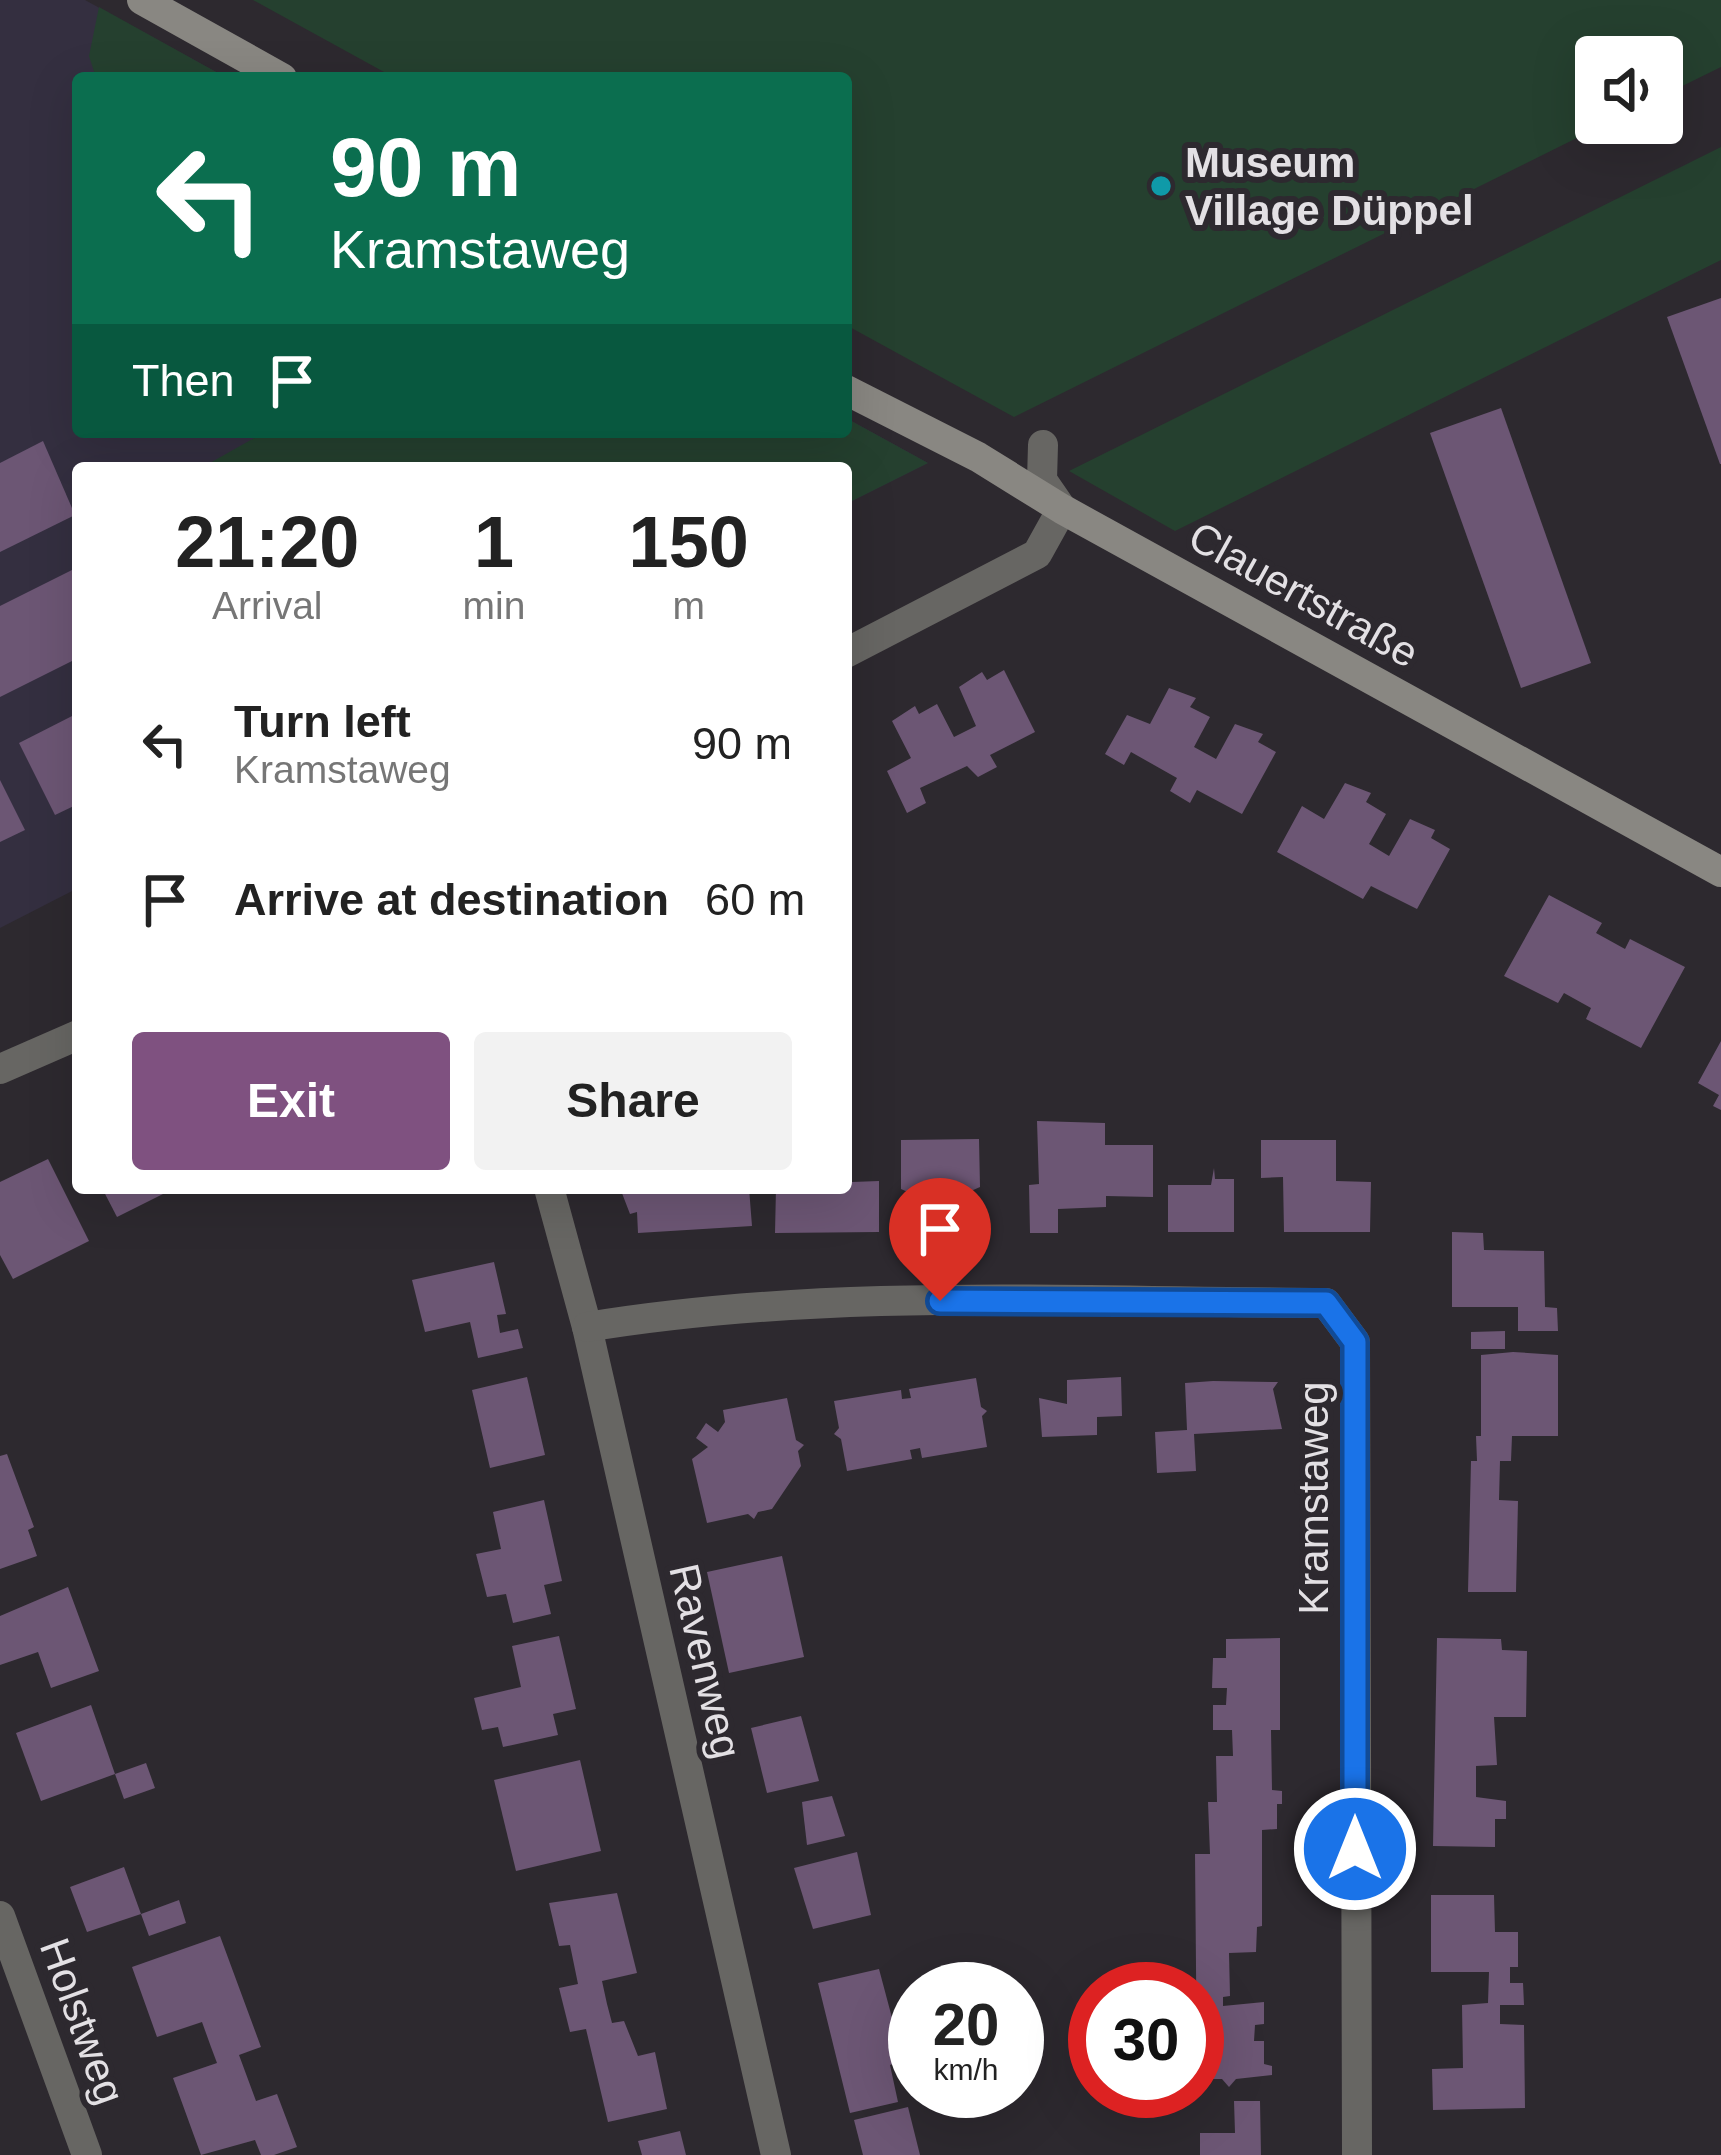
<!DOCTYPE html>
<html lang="en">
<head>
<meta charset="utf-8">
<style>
  :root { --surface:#fff; --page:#f2f2f2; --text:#222; --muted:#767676; --accent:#7f5180 }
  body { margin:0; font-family:Arial,sans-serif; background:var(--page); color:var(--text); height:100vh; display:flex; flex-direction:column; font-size:45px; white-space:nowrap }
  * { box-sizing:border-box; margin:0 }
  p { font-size:39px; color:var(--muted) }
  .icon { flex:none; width:66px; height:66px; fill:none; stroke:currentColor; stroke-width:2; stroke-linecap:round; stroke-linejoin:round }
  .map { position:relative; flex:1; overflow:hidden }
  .drawer { position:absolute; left:72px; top:462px; width:780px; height:732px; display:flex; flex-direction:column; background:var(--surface); border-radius:12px; box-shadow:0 12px 48px #0002 }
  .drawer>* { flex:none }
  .hud { position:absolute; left:72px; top:72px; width:780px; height:366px; border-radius:12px; box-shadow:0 12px 48px #0002; background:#0b6e4f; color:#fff; overflow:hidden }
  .fabs { position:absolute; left:1575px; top:36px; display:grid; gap:24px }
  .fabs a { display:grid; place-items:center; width:108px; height:108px; border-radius:12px; background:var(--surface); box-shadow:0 12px 48px #0002; font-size:60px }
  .speed { position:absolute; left:888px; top:1962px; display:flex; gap:24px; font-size:60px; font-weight:700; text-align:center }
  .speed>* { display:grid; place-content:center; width:156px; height:156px; border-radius:50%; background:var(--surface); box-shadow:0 12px 48px #0002; line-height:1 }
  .speed small { font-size:30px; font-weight:400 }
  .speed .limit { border:18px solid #d22; background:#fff; color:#111 }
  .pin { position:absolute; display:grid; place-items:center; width:102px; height:102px; color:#fff; margin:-123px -51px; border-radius:50% 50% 50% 0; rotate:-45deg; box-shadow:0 0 12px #0007 }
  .pin .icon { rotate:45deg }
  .me { position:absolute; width:132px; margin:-66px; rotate:0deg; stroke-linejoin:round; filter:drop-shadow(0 0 9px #0008) }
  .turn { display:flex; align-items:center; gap:42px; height:252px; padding:0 60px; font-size:54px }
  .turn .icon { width:156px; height:156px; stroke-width:2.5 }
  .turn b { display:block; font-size:84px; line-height:102px }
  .then { display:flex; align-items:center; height:114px; padding:0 60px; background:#0003; gap:24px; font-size:45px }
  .eta { display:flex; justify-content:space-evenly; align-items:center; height:204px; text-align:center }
  .eta b { font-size:72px; font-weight:600; line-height:84px }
  .primary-button { display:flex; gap:24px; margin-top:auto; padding:24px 60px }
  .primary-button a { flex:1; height:138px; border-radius:12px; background:var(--accent); color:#fff; font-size:48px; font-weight:600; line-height:138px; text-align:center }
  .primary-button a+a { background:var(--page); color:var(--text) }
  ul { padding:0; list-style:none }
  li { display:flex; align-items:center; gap:36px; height:156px; padding:0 60px }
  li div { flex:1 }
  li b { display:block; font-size:45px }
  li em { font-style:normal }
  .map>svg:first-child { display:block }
</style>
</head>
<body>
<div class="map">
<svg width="1721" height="2155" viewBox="0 0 1721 2155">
  <rect width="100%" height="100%" fill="#2d292f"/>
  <polygon fill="#342f40" points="0,0 85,0 227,78 78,78 78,432 846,432 846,418 928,463 846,504 846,468 78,468 78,888 0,928"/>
  <g fill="#25402f">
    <polygon points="253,0 1721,0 1721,67 1662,96 1662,57 1596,57 1596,123 1607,123 1014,417 846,325 846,78 395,78"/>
    <polygon points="99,7 227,78 96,78 89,56"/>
    <polygon points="1721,147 1721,260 1175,531 1069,471"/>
    <polygon points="846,418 928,463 846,504 846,468 201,468 265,432 846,432"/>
  </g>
  <g fill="#6c5674">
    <polygon points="1721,298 1721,464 1720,464 1667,317"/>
    <polygon points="1501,408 1591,663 1521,688 1430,433"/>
    <polygon points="43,441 75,515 0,552 0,463"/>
    <polygon points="78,567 78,658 0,697 0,606"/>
    <polygon points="1004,670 1035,732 990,755 997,767 978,777 967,766 920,788 926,803 907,813 887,771 911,758 892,721 915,706 919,714 937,704 954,737 976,726 959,687 982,672 987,680"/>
    <polygon points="1169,688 1196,698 1190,707 1210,717 1194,747 1216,759 1235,724 1263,734 1258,742 1276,752 1242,814 1197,790 1190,803 1170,791 1177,778 1131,752 1124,765 1105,754 1127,715 1150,724"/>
    <polygon points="78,713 78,804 55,815 19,743"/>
    <polygon points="0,780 25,830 0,842"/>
    <polygon points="1345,783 1371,793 1366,802 1386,814 1369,844 1389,856 1410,819 1435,830 1431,838 1450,849 1417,909 1371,886 1363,899 1277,852 1302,806 1324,819"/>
    <polygon points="1549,895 1602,923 1596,933 1625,949 1630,939 1685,967 1641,1048 1586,1019 1591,1008 1564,993 1558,1003 1504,976"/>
    <polygon points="1721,1041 1721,1110 1713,1106 1719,1095 1698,1083"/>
    <polygon points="1037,1121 1105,1123 1105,1145 1153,1145 1153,1197 1106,1196 1106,1207 1058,1209 1058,1233 1030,1233 1029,1185 1039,1184"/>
    <polygon points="979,1139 980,1187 971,1191 970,1202 980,1206 980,1233 953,1240 947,1229 937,1229 933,1239 902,1234 902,1207 912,1202 912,1194 901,1189 901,1140"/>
    <polygon points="1261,1140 1336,1140 1336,1181 1371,1182 1370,1232 1284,1232 1283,1177 1261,1178"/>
    <polygon points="48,1159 89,1241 13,1279 0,1255 0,1182"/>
    <polygon points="1214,1168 1215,1179 1234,1179 1234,1232 1168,1232 1168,1185 1211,1185"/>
    <polygon points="846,1173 852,1173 852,1182 879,1181 879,1232 775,1233 776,1188 846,1188"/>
    <polygon points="102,1188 175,1188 117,1217"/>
    <polygon points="620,1188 749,1188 752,1226 638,1233 637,1212 630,1214"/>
    <polygon points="1452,1232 1483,1233 1484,1250 1544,1251 1545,1307 1557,1308 1558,1331 1518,1331 1518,1307 1452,1307"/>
    <polygon points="494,1262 506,1314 497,1315 500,1333 518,1329 523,1348 478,1358 470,1322 425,1332 412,1280"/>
    <polygon points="1505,1331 1505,1349 1471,1349 1471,1332"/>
    <polygon points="1513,1352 1558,1355 1558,1436 1512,1436 1511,1461 1500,1461 1499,1500 1518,1501 1516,1592 1468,1592 1471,1461 1477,1461 1476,1436 1481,1436 1481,1355"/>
    <polygon points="527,1377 545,1455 490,1468 472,1390"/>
    <polygon points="1121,1377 1122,1416 1097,1417 1097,1435 1042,1437 1039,1398 1067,1404 1067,1380"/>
    <polygon points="976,1378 981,1407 987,1411 982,1416 987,1447 922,1458 920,1448 910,1450 912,1459 847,1471 841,1439 834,1434 839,1428 834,1401 901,1390 902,1399 911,1398 909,1389"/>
    <polygon points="1213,1381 1278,1382 1273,1389 1282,1429 1194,1434 1196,1471 1157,1473 1155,1432 1187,1430 1185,1383"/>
    <polygon points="787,1398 796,1440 804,1445 798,1451 801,1466 772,1509 758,1512 754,1519 748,1514 707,1523 692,1459 708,1447 696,1438 706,1423 718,1432 725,1422 723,1410"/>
    <polygon points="7,1454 34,1527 28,1530 37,1556 0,1569 0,1456"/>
    <polygon points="544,1500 562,1581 544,1585 551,1614 513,1623 506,1594 487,1597 476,1554 501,1549 493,1512"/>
    <polygon points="782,1556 804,1657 729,1673 707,1572"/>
    <polygon points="68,1587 99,1671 51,1688 38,1652 0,1665 0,1616"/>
    <polygon points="559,1636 576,1709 553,1714 558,1735 503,1747 498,1727 482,1730 474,1698 521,1687 512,1646"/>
    <polygon points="1280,1638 1280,1730 1271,1730 1272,1790 1282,1791 1282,1804 1277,1804 1277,1829 1262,1830 1262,1926 1257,1927 1256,1952 1229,1953 1230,1996 1223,1997 1223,2006 1264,2002 1264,2024 1255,2025 1254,2041 1264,2041 1264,2064 1272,2066 1272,2075 1236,2079 1229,2087 1222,2079 1197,2079 1195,1854 1210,1854 1208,1802 1217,1802 1216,1756 1233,1756 1232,1730 1213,1730 1213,1705 1226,1705 1227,1688 1212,1688 1213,1658 1226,1658 1226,1639"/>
    <polygon points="1437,1638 1501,1639 1502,1650 1527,1651 1526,1717 1494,1717 1497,1765 1476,1766 1476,1797 1506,1801 1506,1819 1495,1819 1495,1847 1433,1846"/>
    <polygon points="91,1705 115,1774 41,1801 16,1733"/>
    <polygon points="801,1716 819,1781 767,1793 751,1728"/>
    <polygon points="580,1760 601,1851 516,1871 494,1780"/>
    <polygon points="146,1763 155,1788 124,1799 115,1774"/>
    <polygon points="832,1796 845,1836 807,1845 802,1802"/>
    <polygon points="857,1852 871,1915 813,1929 794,1868"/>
    <polygon points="124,1867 141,1914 179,1900 186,1923 149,1936 141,1914 87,1932 70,1887"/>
    <polygon points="617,1893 637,1973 602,1981 607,2004 612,2023 624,2021 638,2056 655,2052 667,2109 608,2122 586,2029 570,2032 559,1988 578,1984 570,1945 559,1946 549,1903"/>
    <polygon points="1431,1895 1494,1895 1495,1932 1518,1932 1518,1967 1510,1967 1510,1983 1523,1983 1524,2005 1500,2005 1500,2024 1524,2025 1525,2108 1433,2110 1432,2069 1463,2068 1462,2005 1488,2003 1489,1972 1431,1972"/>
    <polygon points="220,1936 261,2047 239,2055 256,2101 277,2094 297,2147 274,2155 261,2155 255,2140 201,2155 173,2078 217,2063 211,2047 202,2022 157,2037 132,1967"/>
    <polygon points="879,1969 899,2044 900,2062 890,2065 898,2102 850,2113 818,1983"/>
    <polygon points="1234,2101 1260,2101 1261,2155 1200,2155 1200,2133 1235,2133"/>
    <polygon points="908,2107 920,2155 863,2155 854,2120"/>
    <polygon points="680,2131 686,2155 642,2155 638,2141"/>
  </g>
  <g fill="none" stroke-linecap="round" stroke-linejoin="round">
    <g stroke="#676663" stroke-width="30">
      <polyline points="846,653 1037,554 1062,509 1042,480 1043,445"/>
      <polyline points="0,1069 78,1035"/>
      <polyline points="549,1188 587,1327 776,2155"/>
      <path d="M 587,1327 C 831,1287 1080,1302 1326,1303 L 1355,1342 L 1357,2155"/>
      <polyline points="0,1916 87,2155"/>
    </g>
    <g stroke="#898782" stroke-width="30">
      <polyline points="142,0 282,78"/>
      <polyline points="846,390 978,457 1062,509 1721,872"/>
    </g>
  </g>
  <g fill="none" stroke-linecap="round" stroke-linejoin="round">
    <defs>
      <polyline id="route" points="940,1301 1326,1303 1355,1342 1355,1849"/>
    </defs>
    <use href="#route" stroke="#114b97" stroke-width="30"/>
    <use href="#route" stroke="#1a73e8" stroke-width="21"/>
  </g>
  <circle fill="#0f9aa8" stroke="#2d292f" stroke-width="4.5" cx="1161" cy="186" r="12"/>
  <g text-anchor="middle" stroke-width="12" stroke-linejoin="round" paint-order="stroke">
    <g font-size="42" font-weight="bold" fill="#e3e0e4" stroke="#2d292f" text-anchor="start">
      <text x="1185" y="177">Museum<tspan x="1185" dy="48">Village Düppel</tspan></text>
    </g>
    <g font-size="42" fill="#e3e0e4" stroke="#2d292f">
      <text transform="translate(1304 594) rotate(29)" y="15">Clauertstraße</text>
      <text transform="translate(1313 1498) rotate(-90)" y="15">Kramstaweg</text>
      <text transform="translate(706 1661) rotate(77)" y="15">Ravenweg</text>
      <text transform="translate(83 2021) rotate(70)" y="15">Holstweg</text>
    </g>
  </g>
</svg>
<div class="fabs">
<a><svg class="icon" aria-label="sound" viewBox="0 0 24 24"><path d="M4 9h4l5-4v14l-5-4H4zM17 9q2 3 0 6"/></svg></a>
</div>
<div class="speed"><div>20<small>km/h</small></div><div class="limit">30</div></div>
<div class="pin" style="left:940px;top:1301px;background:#d93025"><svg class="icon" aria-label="arrive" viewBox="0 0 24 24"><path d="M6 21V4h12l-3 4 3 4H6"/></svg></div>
<svg class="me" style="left:1355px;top:1849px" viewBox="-20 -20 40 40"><circle r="17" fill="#1a73e8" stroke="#fff" stroke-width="3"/><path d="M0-11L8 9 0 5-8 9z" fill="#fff"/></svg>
<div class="hud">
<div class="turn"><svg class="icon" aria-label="left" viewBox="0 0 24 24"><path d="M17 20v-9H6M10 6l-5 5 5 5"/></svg><div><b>90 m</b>Kramstaweg</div></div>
<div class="then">Then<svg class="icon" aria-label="arrive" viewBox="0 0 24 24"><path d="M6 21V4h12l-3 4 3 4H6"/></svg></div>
</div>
<section class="drawer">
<div class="eta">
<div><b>21:20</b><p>Arrival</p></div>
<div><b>1</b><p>min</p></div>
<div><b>150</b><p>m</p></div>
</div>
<ul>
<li><svg class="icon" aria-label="left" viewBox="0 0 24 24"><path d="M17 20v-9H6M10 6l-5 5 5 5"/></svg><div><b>Turn left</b><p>Kramstaweg</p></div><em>90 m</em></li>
<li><svg class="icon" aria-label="arrive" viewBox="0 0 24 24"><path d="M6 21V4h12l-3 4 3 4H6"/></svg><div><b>Arrive at destination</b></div><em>60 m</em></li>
</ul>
<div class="primary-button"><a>Exit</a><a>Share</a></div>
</section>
</div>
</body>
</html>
